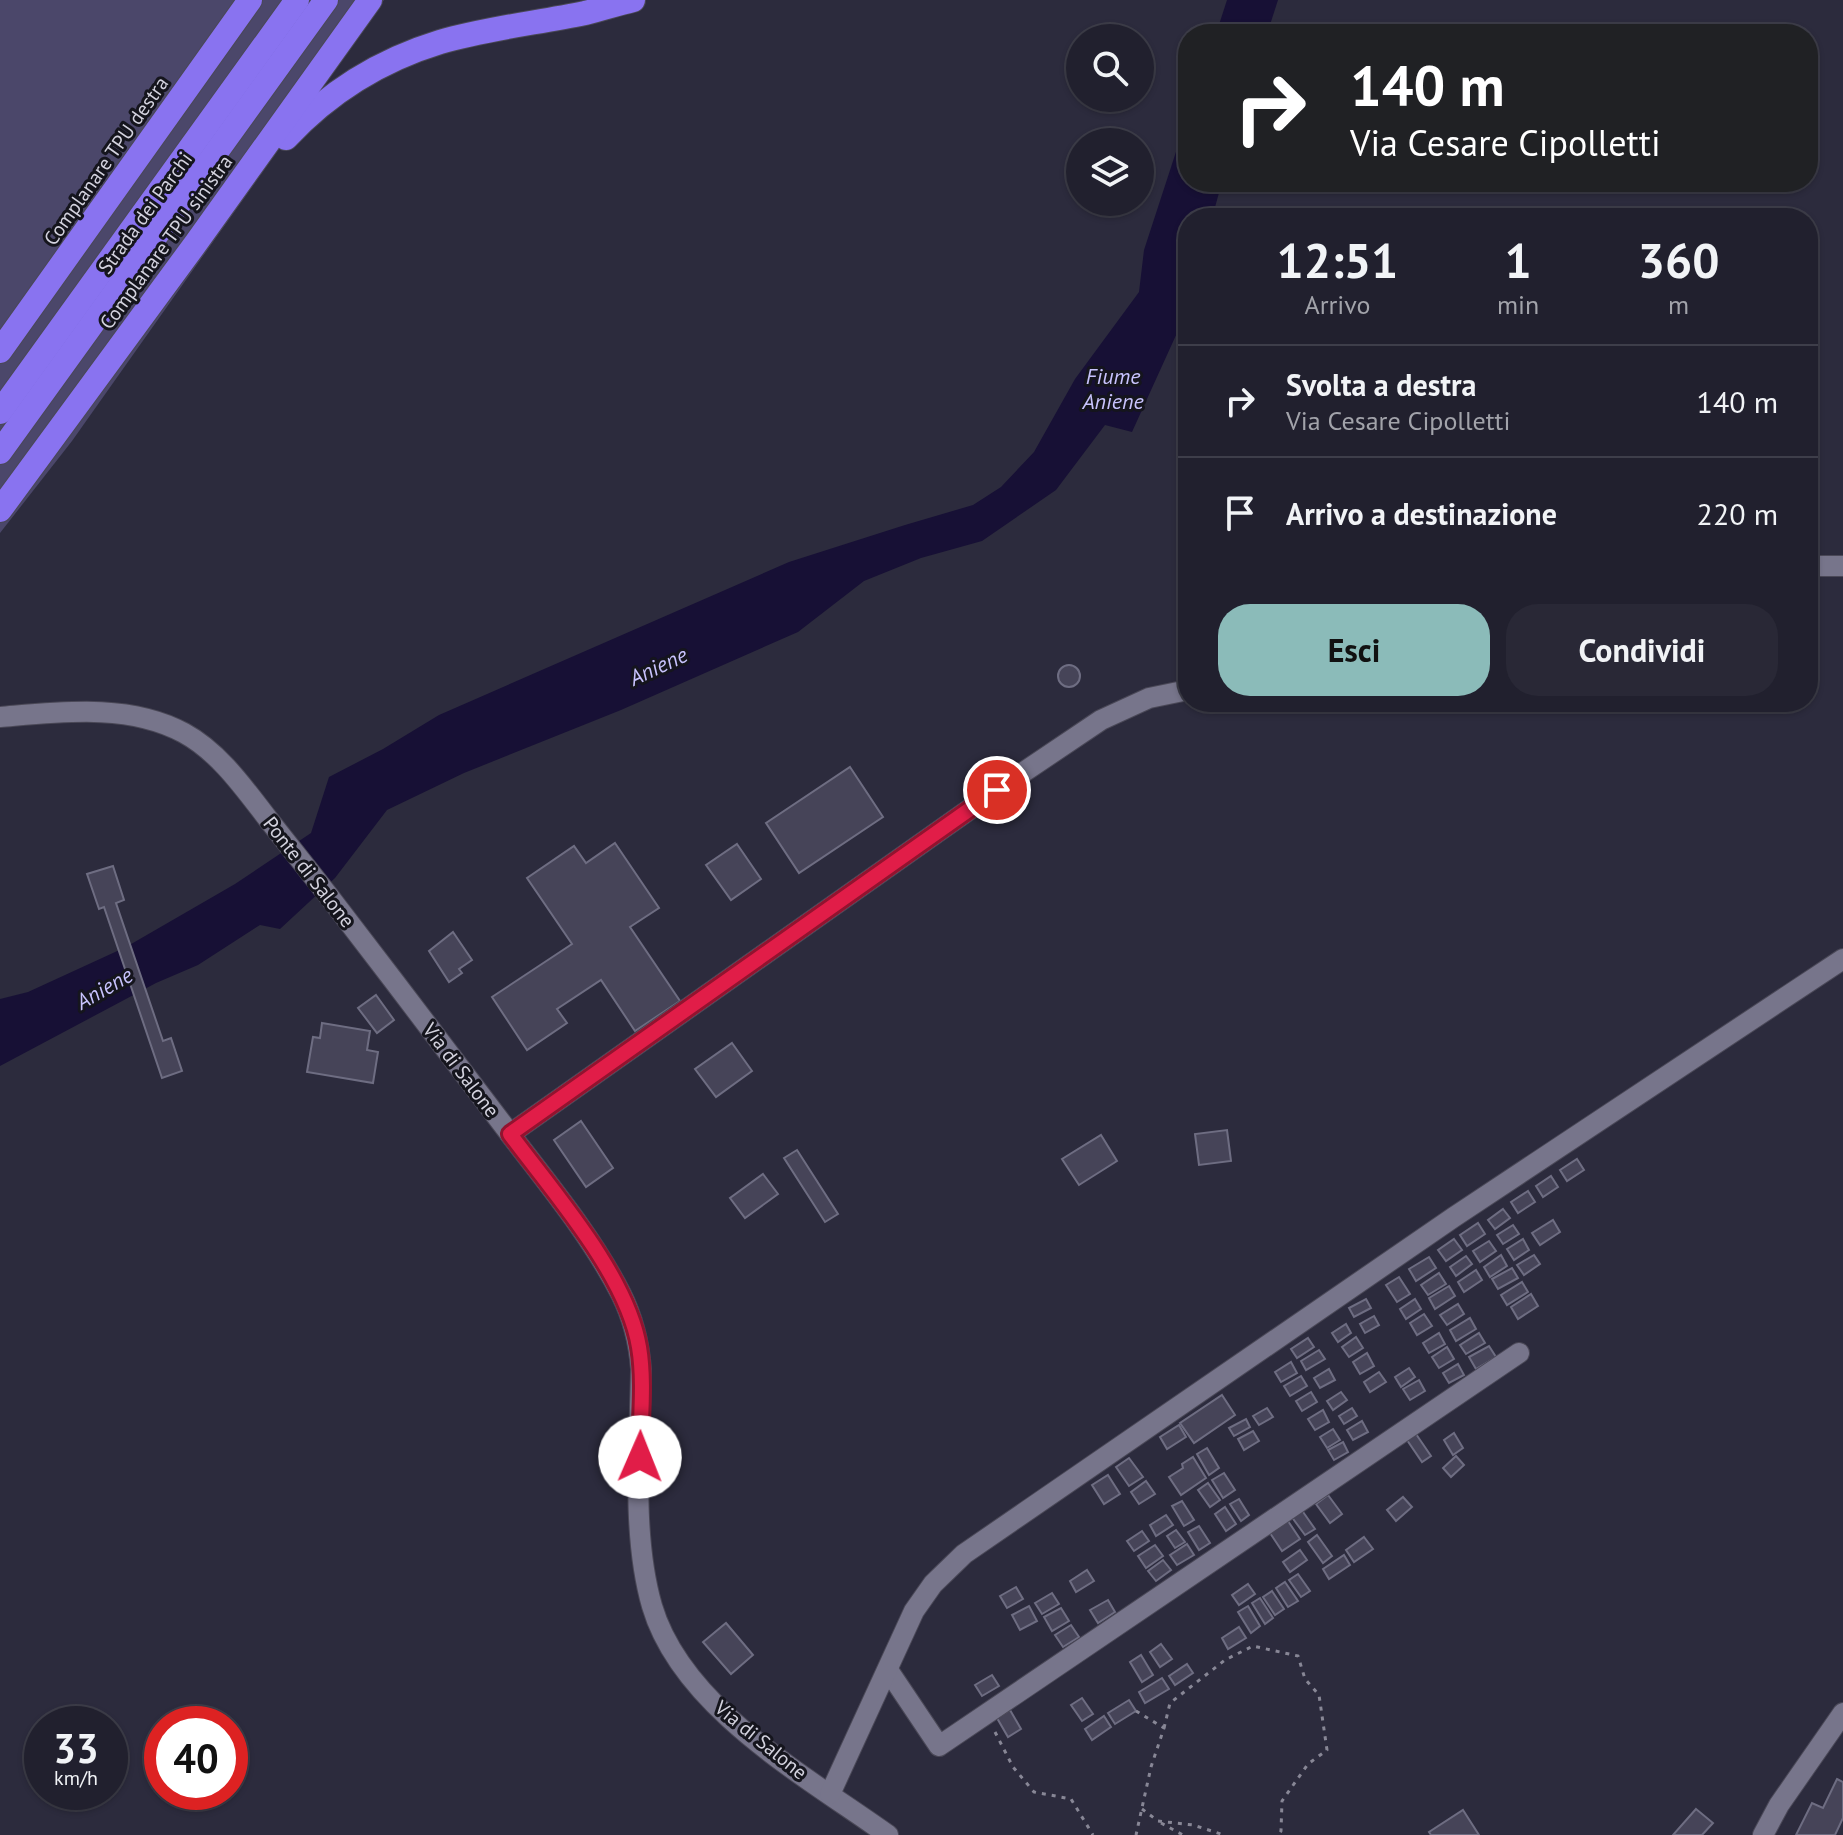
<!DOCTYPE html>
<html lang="it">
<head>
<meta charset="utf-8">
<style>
  :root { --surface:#21202e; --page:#292836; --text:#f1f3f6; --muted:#a2a3aa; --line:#3e3e4a; --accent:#8bbbb9 }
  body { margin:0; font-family:"PT Sans",sans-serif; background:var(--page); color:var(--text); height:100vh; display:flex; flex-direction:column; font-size:30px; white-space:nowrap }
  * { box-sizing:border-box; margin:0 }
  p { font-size:26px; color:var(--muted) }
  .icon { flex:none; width:44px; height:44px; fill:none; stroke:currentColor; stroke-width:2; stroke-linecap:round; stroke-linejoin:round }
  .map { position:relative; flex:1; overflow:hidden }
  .sheet { position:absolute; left:1178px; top:208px; width:640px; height:504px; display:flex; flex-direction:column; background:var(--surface); border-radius:32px; box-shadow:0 2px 6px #0004,0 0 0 2px var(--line) }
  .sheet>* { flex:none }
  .banner { position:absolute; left:1178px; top:24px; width:640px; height:168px; border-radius:32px; box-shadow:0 2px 6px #0004,0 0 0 2px var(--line); background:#202124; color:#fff; overflow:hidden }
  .fabs { position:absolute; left:1066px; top:24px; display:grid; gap:16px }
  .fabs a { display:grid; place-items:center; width:88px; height:88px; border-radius:50%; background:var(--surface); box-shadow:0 2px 6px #0004,0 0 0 2px var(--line); font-size:40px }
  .speed { position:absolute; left:24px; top:1706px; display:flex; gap:16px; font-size:40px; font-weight:700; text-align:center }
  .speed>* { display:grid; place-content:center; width:104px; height:104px; border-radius:50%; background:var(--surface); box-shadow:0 2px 6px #0004,0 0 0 2px var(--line); line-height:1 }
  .speed small { font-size:20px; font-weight:400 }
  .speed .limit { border:12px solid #d22; background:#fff; color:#111 }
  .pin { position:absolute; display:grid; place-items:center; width:68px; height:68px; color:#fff; margin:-34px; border:4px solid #fff; border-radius:50%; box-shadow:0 2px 8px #0007 }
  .me { position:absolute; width:88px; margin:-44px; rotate:1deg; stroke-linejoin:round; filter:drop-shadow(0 0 6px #0008) }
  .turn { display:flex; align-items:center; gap:28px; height:168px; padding:0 40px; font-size:36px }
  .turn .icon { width:104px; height:104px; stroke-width:2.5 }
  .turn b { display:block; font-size:56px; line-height:68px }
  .eta { display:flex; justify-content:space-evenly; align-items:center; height:136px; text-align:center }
  .eta b { font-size:48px; font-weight:800; line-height:56px }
  .primary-button { display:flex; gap:16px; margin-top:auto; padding:16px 40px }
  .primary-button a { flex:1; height:92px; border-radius:32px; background:var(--accent); color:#111; font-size:32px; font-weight:800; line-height:92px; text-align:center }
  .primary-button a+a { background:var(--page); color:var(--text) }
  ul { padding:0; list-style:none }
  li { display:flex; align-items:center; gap:24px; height:112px; padding:0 40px; border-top:2px solid var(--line) }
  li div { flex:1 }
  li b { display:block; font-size:30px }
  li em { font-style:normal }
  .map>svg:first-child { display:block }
</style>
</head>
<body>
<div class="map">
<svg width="1843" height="1835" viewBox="0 0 1843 1835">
  <rect width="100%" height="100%" fill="#2c2b3d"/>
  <polygon fill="#4b476a" points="0,0 384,0 72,441 0,533"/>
  <g fill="#171035">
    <polygon points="1227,0 1278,0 1267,34 1216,34"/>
    <polygon points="1188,115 1188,182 1222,182 1212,218 1188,218 1188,301 1182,322 1132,432 1105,425 1056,490 982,541 921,558 864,581 798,632 621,710 464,773 387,810 335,878 280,929 260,925 198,965 156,983 0,1066 0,999 28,992 126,947 235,884 311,833 329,777 383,749 439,715 789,562 905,525 973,505 1001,487 1034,452 1075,379 1139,292 1144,250"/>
  </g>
  <g fill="#464458" stroke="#6e6d82" stroke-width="2">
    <circle cx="1069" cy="676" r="11"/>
    <polygon points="850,767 883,817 799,873 766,823"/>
    <polygon points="615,843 659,908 630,927 680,1001 635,1031 601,980 557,1009 567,1023 527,1050 492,997 572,944 527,878 574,846 586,863"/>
    <polygon points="737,844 761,879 731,900 706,865"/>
    <polygon points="113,866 124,900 116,903 163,1041 171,1038 182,1071 162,1078 104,907 99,909 87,874"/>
    <polygon points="453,932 472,960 459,969 462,973 449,982 429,951"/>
    <polygon points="376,995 394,1020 377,1033 358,1008"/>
    <polygon points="322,1023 370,1031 367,1050 378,1052 373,1083 307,1072 313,1037 320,1038"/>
    <polygon points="732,1043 752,1071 716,1097 695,1069"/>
    <polygon points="581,1121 613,1168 586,1187 554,1140"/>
    <polygon points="1227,1130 1231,1161 1199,1165 1195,1134"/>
    <polygon points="1101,1135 1117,1161 1079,1185 1062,1159"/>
    <polygon points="797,1150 838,1214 825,1222 784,1158"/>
    <polygon points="1577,1159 1584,1170 1567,1181 1560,1170"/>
    <polygon points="763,1174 778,1194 745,1218 730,1198"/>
    <polygon points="1551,1176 1558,1187 1543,1197 1536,1186"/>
    <polygon points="1528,1191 1535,1202 1518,1213 1511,1202"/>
    <polygon points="1503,1209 1510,1218 1495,1229 1488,1220"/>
    <polygon points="1553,1220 1560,1232 1540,1245 1532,1233"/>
    <polygon points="1478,1223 1485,1234 1467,1246 1460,1235"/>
    <polygon points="1513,1225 1519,1234 1503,1244 1497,1235"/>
    <polygon points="1454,1239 1462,1250 1446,1261 1438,1250"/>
    <polygon points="1523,1239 1529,1250 1514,1260 1507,1249"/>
    <polygon points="1489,1241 1496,1251 1480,1262 1473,1251"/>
    <polygon points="1501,1255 1507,1266 1490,1277 1484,1267"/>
    <polygon points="1534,1255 1540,1264 1524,1275 1517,1265"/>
    <polygon points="1466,1256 1472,1264 1456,1276 1450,1267"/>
    <polygon points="1429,1257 1436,1268 1416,1281 1409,1269"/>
    <polygon points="1512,1268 1518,1278 1498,1289 1492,1279"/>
    <polygon points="1476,1270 1482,1280 1464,1292 1458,1282"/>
    <polygon points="1439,1273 1446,1284 1428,1295 1421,1285"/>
    <polygon points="1399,1277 1410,1294 1397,1302 1386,1285"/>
    <polygon points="1522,1282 1528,1292 1507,1305 1501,1295"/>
    <polygon points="1449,1286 1455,1296 1435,1309 1429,1298"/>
    <polygon points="1531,1294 1538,1306 1518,1319 1511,1307"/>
    <polygon points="1366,1299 1371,1308 1354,1317 1349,1308"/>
    <polygon points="1415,1299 1421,1309 1406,1319 1400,1309"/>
    <polygon points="1458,1304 1464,1314 1447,1325 1440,1315"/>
    <polygon points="1424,1314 1432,1326 1417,1335 1410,1323"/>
    <polygon points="1374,1316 1379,1325 1365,1333 1360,1324"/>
    <polygon points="1470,1318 1476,1329 1456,1341 1450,1330"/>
    <polygon points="1346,1324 1351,1333 1338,1342 1332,1333"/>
    <polygon points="1439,1333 1445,1344 1429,1353 1423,1343"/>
    <polygon points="1479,1333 1485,1343 1466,1354 1460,1345"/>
    <polygon points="1356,1337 1363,1348 1349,1357 1342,1347"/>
    <polygon points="1308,1338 1314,1347 1297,1358 1291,1349"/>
    <polygon points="1489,1346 1496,1357 1476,1369 1469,1357"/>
    <polygon points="1447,1347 1454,1359 1439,1368 1432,1357"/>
    <polygon points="1319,1350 1325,1359 1306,1370 1301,1361"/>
    <polygon points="1367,1353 1374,1366 1360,1374 1353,1362"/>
    <polygon points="1291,1362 1297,1373 1281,1382 1275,1372"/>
    <polygon points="1458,1364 1464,1375 1449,1383 1443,1373"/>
    <polygon points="1409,1368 1415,1377 1401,1387 1395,1377"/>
    <polygon points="1329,1369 1335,1380 1320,1388 1314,1378"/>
    <polygon points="1379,1372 1386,1382 1370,1392 1364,1382"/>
    <polygon points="1301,1376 1307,1386 1290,1396 1284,1386"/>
    <polygon points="1419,1380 1425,1391 1410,1400 1403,1389"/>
    <polygon points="1311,1392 1317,1402 1302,1411 1296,1401"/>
    <polygon points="1341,1392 1347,1400 1333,1410 1327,1401"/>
    <polygon points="1222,1395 1235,1415 1194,1443 1180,1423"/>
    <polygon points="1267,1408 1273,1417 1259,1425 1253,1416"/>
    <polygon points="1352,1408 1357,1416 1344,1424 1339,1416"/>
    <polygon points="1323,1410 1329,1422 1315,1430 1308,1419"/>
    <polygon points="1246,1419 1250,1427 1234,1436 1229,1428"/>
    <polygon points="1362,1421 1368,1432 1353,1440 1347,1430"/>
    <polygon points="1179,1425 1186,1437 1167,1449 1160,1437"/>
    <polygon points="1333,1429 1340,1440 1327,1448 1320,1437"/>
    <polygon points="1253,1431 1259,1441 1244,1450 1238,1439"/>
    <polygon points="1454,1433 1463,1448 1453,1455 1444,1440"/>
    <polygon points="1416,1434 1431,1456 1422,1462 1407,1440"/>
    <polygon points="1343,1442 1348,1452 1334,1460 1328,1450"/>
    <polygon points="1207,1448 1219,1468 1209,1475 1197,1454"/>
    <polygon points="1456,1456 1464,1465 1451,1477 1443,1468"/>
    <polygon points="1193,1457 1206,1478 1181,1495 1169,1477 1183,1468 1182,1464"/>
    <polygon points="1129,1458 1143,1477 1129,1486 1116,1467"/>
    <polygon points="1224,1473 1235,1490 1223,1498 1212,1480"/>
    <polygon points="1108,1475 1120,1494 1104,1504 1092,1485"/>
    <polygon points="1146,1481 1155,1494 1139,1504 1131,1492"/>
    <polygon points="1208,1483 1220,1500 1210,1507 1198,1490"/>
    <polygon points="1328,1495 1342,1514 1330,1523 1316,1504"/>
    <polygon points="1403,1497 1412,1507 1396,1521 1387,1510"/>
    <polygon points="1239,1499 1249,1515 1241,1521 1230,1504"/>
    <polygon points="1182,1501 1194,1520 1184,1526 1172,1506"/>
    <polygon points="1225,1507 1236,1524 1226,1531 1215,1514"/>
    <polygon points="1301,1509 1315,1529 1305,1535 1291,1516"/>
    <polygon points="1166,1515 1173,1525 1156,1536 1150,1525"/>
    <polygon points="1288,1521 1300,1539 1282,1551 1270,1533"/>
    <polygon points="1199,1526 1210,1543 1199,1550 1188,1532"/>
    <polygon points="1176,1530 1185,1542 1175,1548 1167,1536"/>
    <polygon points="1142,1531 1149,1541 1134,1551 1127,1541"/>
    <polygon points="1317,1535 1332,1556 1323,1563 1308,1542"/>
    <polygon points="1364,1537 1373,1549 1354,1562 1346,1550"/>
    <polygon points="1187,1544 1194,1555 1177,1565 1170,1555"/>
    <polygon points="1155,1545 1163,1556 1146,1568 1138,1556"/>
    <polygon points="1300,1550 1307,1560 1290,1572 1283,1562"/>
    <polygon points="1344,1555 1350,1565 1329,1579 1323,1569"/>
    <polygon points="1163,1560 1171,1570 1156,1581 1148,1571"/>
    <polygon points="1087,1570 1094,1581 1076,1592 1070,1581"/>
    <polygon points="1298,1574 1310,1591 1301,1597 1289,1580"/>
    <polygon points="1285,1582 1298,1601 1288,1607 1276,1588"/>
    <polygon points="1248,1584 1255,1594 1239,1605 1232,1595"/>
    <polygon points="1016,1587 1023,1599 1007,1608 1000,1596"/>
    <polygon points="1272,1591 1284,1609 1275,1615 1263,1597"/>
    <polygon points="1052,1593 1059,1604 1042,1614 1035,1603"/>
    <polygon points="1260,1598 1273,1618 1265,1624 1252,1603"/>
    <polygon points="1108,1600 1115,1612 1098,1623 1090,1610"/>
    <polygon points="1029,1606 1037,1621 1020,1630 1012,1615"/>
    <polygon points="1248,1606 1260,1626 1251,1633 1238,1612"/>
    <polygon points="1061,1608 1069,1621 1052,1631 1044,1617"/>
    <polygon points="726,1623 753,1655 731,1674 703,1642"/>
    <polygon points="1071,1625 1079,1637 1063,1647 1055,1635"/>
    <polygon points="1239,1627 1246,1638 1228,1649 1222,1638"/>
    <polygon points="1161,1644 1172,1659 1160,1667 1150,1652"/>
    <polygon points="1141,1655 1153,1675 1142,1682 1130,1662"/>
    <polygon points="1187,1664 1193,1673 1175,1685 1169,1676"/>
    <polygon points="992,1675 999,1686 982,1696 975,1685"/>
    <polygon points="1162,1678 1169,1689 1145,1703 1139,1692"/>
    <polygon points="1082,1698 1093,1714 1082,1721 1071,1705"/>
    <polygon points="1129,1700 1136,1711 1115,1724 1108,1713"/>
    <polygon points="1010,1710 1021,1729 1008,1737 997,1718"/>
    <polygon points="1104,1716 1111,1727 1092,1740 1085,1729"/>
    <polygon points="1837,1779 1843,1782 1843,1818 1835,1835 1796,1835 1812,1803 1823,1808"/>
    <polygon points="1696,1809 1713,1823 1702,1835 1673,1835"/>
    <polygon points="1463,1810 1479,1835 1431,1835 1429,1832"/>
  </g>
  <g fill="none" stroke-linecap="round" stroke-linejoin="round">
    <defs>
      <g id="minor">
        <polyline points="1808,566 1843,566"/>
        <path d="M 0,717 C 60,712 129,703 184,733 C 219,752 244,788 268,819 C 288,844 308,870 328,895 C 388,973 448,1052 507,1130 C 547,1183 591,1235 621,1294 C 633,1318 639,1342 641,1369 C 640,1444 631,1533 652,1606 C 682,1708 807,1777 888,1835"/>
        <polyline points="510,1134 997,790 1101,720 1149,698 1188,690"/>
        <polyline points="888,1670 939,1746 1519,1353"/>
        <polyline points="830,1794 914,1611 933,1584 964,1554 1454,1217 1843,959"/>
        <polyline points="1763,1835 1779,1805 1843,1713"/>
      </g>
      <g id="highway">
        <path d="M 286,138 C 328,93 381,60 440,42 C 488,28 537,23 585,13 C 601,9 617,4 633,0"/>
        <polyline points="0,351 250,0"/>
        <polyline points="0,412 297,0"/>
        <polyline points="0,452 326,0"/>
        <polyline points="0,510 196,243 370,0"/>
      </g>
    </defs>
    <use href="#minor" stroke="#4a4857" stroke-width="22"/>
    <use href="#highway" stroke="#4a4857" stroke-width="26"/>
    <g stroke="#888796" stroke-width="3" stroke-dasharray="4 6" stroke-linecap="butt">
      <polyline points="1136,1711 1164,1728 1151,1767 1136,1835"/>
      <polyline points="1164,1728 1170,1703 1225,1660 1253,1646 1298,1656 1305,1679 1319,1695 1327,1750 1308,1764 1282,1801 1281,1831 1278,1835"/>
      <polyline points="995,1732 1013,1767 1034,1792 1071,1799 1093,1835"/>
      <polyline points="1142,1809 1158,1821 1193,1825 1224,1835"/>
      <polyline points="1161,1823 1183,1835"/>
    </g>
    <use href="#minor" stroke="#77758b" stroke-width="20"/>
    <use href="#highway" stroke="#8973f0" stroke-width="24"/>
  </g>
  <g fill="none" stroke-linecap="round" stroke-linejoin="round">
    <defs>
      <path id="route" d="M 640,1457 C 640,1421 645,1383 639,1347 C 627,1275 553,1192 510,1134 L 997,790"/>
    </defs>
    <use href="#route" stroke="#92132f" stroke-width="20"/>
    <use href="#route" stroke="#e11d48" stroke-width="14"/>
  </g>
  <g text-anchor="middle" stroke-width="6" stroke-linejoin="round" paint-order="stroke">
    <g font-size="20" fill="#d3d2de" stroke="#15151d">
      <text transform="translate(106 161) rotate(-55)" y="7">Complanare TPU destra</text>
      <text transform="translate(145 213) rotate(-54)" y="7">Strada dei Parchi</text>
      <text transform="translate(166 242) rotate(-54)" y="7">Complanare TPU sinistra</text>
      <text transform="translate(309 872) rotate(52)" y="7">Ponte di Salone</text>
      <text transform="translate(461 1070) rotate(53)" y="7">Via di Salone</text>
      <text transform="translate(761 1740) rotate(39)" y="7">Via di Salone</text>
    </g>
    <g font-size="22" font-style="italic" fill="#c8c3fd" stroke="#15151d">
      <text x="1113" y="384">Fiume<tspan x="1113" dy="25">Aniene</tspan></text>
      <text transform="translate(658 666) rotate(-25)" y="8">Aniene</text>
      <text transform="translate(104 988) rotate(-30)" y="8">Aniene</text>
    </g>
  </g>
</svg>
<div class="fabs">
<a><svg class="icon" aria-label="search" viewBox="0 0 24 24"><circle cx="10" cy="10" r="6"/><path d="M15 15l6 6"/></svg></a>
<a><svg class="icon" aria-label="layers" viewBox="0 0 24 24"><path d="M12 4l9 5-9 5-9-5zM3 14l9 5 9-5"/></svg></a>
</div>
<div class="speed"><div>33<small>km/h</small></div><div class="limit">40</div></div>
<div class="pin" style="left:997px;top:790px;background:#d93025"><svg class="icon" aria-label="arrive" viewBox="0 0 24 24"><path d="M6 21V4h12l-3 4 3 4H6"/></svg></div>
<svg class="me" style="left:640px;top:1457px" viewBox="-20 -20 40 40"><circle r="19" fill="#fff"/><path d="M0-13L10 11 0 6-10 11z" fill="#e11d48"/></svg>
<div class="banner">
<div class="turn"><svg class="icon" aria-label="right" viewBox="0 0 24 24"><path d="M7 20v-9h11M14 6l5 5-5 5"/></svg><div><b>140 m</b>Via Cesare Cipolletti</div></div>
</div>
<section class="sheet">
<div class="eta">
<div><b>12:51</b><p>Arrivo</p></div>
<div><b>1</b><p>min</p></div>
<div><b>360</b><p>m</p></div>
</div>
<ul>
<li><svg class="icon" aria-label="right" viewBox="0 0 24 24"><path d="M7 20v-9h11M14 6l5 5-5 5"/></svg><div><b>Svolta a destra</b><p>Via Cesare Cipolletti</p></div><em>140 m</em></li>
<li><svg class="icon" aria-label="arrive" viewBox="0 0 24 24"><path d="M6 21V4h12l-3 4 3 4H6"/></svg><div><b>Arrivo a destinazione</b></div><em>220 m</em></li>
</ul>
<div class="primary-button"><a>Esci</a><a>Condividi</a></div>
</section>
</div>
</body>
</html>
